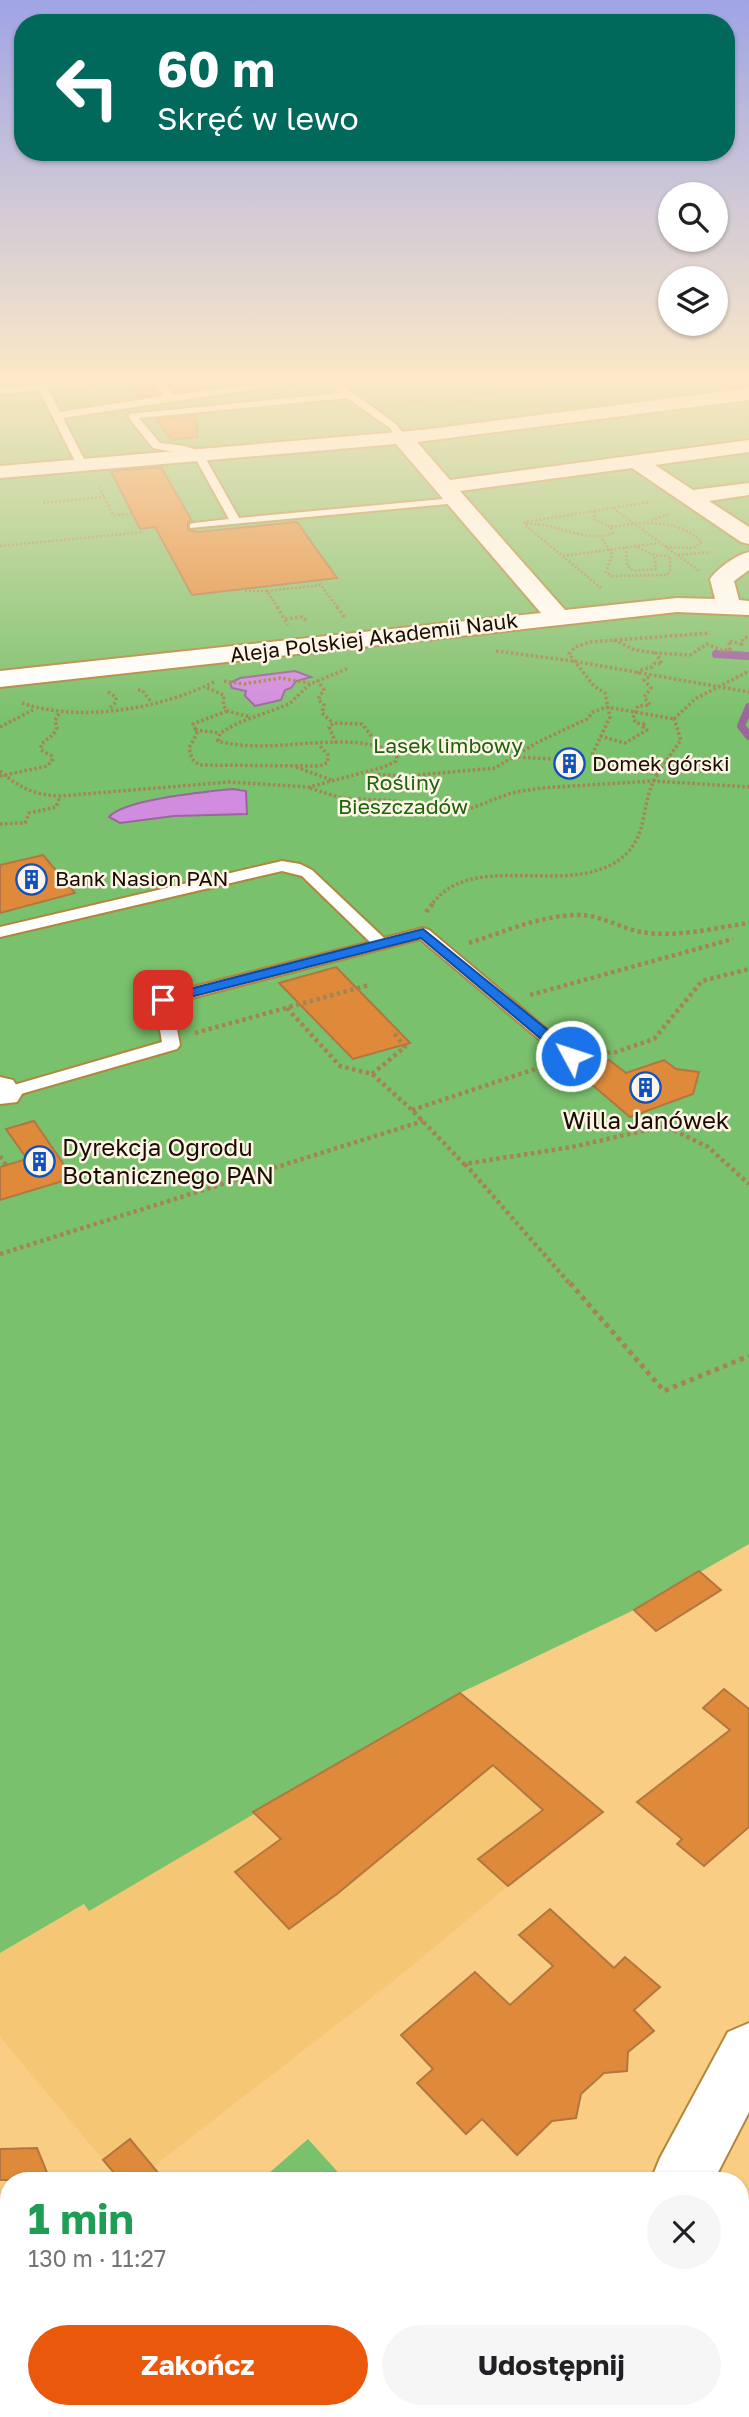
<!DOCTYPE html>
<html lang="pl">
<head>
<meta charset="utf-8">
<style>
  :root { --surface:#fff; --page:#f6f6f6; --text:#202124; --muted:#757577; --accent:#ea580c }
  body { margin:0; font-family:"Golos Text",sans-serif; background:var(--page); color:var(--text); height:100vh; display:flex; flex-direction:column; font-size:26px; white-space:nowrap }
  * { box-sizing:border-box; margin:0 }
  p { font-size:23px; color:var(--muted) }
  .icon { flex:none; width:38px; height:38px; fill:none; stroke:currentColor; stroke-width:2; stroke-linecap:round; stroke-linejoin:round }
  .map { position:relative; flex:1; overflow:hidden }
  .side { position:absolute; left:0px; top:2172px; width:749px; height:247px; display:flex; flex-direction:column; background:var(--surface); border-radius:28px 28px 0 0; box-shadow:0 2px 5px #0004 }
  .side>* { flex:none }
  .banner { position:absolute; left:14px; top:14px; width:721px; height:147px; border-radius:28px; box-shadow:0 2px 5px #0004; background:#00695c; color:#fff; overflow:hidden }
  .controls { position:absolute; left:658px; top:182px; display:grid; gap:14px }
  .controls a { display:grid; place-items:center; width:70px; height:70px; border-radius:50%; background:var(--surface); box-shadow:0 2px 5px #0004; font-size:35px }
  .pin { position:absolute; display:grid; place-items:center; width:60px; height:60px; color:#fff; margin:-30px; border-radius:14px; box-shadow:0 4px 10px #0006 }
  .me { position:absolute; width:77px; margin:-38px; rotate:310deg; stroke-linejoin:round; filter:drop-shadow(0 0 5px #0008) }
  .turn { display:flex; align-items:center; gap:24px; height:147px; padding:0 28px; font-size:32px }
  .turn .icon { width:91px; height:91px; stroke-width:2.5 }
  .turn b { display:block; font-size:49px; line-height:60px }
  .round { display:grid; place-items:center; flex:none; width:74px; height:74px; border-radius:37px; background:var(--page) }
  .head { display:flex; align-items:center; justify-content:space-between; height:119px; padding:0 28px }
  h1 { font-size:42px; font-weight:700; line-height:52px; color:#1e9e55 }
  .primary-button { display:flex; gap:14px; margin-top:auto; padding:14px 28px }
  .primary-button a { flex:1; height:80px; border-radius:42px; background:var(--accent); color:#fff; font-size:28px; font-weight:700; line-height:80px; text-align:center }
  .primary-button a+a { background:var(--page); color:var(--text) }
  .map>svg:first-child { display:block }
</style>
</head>
<body>
<div class="map">
<svg width="749" height="2417" viewBox="0 0 749 2417">
  <rect width="100%" height="100%" fill="#f9ce84"/>
  <g fill="#f5c674">
    <polygon points="460,1693 603,1812 508,1886 406,1971 136,2180 120,2180 0,2037 0,1953 85,1904 89,1910"/>
    <polygon points="9,2253 9,2410 137,2410 136,2417 0,2417 0,2254"/>
  </g>
  <g fill="#7ac16d">
    <polygon points="0,379 749,379 749,1544 634,1610 460,1693 89,1911 84,1904 0,1953"/>
    <polygon points="308,2139 345,2180 261,2180"/>
    <polygon points="740,2400 749,2409 749,2417 620,2417 623,2410 740,2410"/>
    <polygon points="137,2410 534,2410 530,2417 136,2417"/>
  </g>
  <g fill="#d18ce0" stroke="#9a669d" stroke-width="2">
    <polygon points="295,671 311,677 296,681 291,688 285,690 281,700 255,706 245,696 246,691 232,688 230,683 240,678"/>
    <path d="M 232,789 L 246,791 L 247,814 L 174,816 L 120,823 L 109,817 C 124,799 206,792 232,789 Z"/>
  </g>
  <g fill="none" stroke-linecap="round" stroke-linejoin="round">
    <g stroke="#9a669d" stroke-width="8">
      <polyline points="716,654 749,656"/>
      <polyline points="749,707 741,726 749,736"/>
    </g>
  </g>
  <g fill="#de8a3a" stroke="#b37640" stroke-width="2">
    <polygon points="132,379 150,379 159,394 138,397 126,382"/>
    <polygon points="165,379 195,379 195,389 174,392"/>
    <polygon points="196,415 197,437 172,440 156,419"/>
    <polygon points="161,467 192,521 188,522 188,530 198,532 297,522 337,578 192,595 155,527 140,529 111,471"/>
    <polygon points="43,855 75,893 0,913 0,865"/>
    <polygon points="336,967 378,1010 410,1043 353,1059 279,983"/>
    <polygon points="609,1060 626,1073 664,1060 676,1069 699,1072 693,1094 630,1117 576,1071"/>
    <polygon points="34,1121 73,1178 0,1200 0,1167 27,1159 6,1129"/>
    <polygon points="699,1571 721,1590 656,1631 634,1610"/>
    <polygon points="724,1689 749,1709 749,1827 704,1866 677,1844 682,1839 637,1802 730,1730 703,1708"/>
    <polygon points="460,1693 603,1812 508,1886 478,1859 543,1810 493,1765 337,1894 289,1929 235,1872 281,1839 253,1812"/>
    <polygon points="550,1909 614,1968 625,1957 660,1987 634,2010 654,2031 628,2052 627,2071 604,2073 581,2094 576,2118 552,2121 517,2155 482,2119 466,2134 417,2083 433,2069 401,2035 475,1972 510,2005 553,1966 519,1935"/>
    <polygon points="130,2139 164,2180 120,2180 103,2160"/>
    <polygon points="37,2148 50,2180 0,2180 0,2149"/>
  </g>
  <g fill="none" stroke-linecap="round" stroke-linejoin="round">
    <defs>
      <g id="lane">
        <polygon points="92,379 130,379 48,389 60,412 164,396 152,379 161,379 173,395 292,379 320,379 63,418 87,465 82,468 77,465 39,390 0,394 0,388"/>
        <polygon points="323,379 334,379 396,424 406,437 405,439 397,439 390,428 347,398 139,418 160,443 185,446 202,452 239,518 454,498 459,501 458,503 190,528 190,524 194,523 229,519 194,456 153,448 129,418 129,414 340,393"/>
        <polygon points="282,861 300,864 312,870 384,938 423,928 429,930 580,1057 571,1062 565,1061 420,939 172,1003 180,1045 177,1049 0,1100 0,1089 162,1042 155,1000 157,996 370,942 302,876 282,871 0,937 0,927"/>
        <polygon points="740,2358 749,2362 749,2398 740,2394"/>
      </g>
      <g id="street">
        <path d="M 749,388 L 749,400 L 417,442 L 450,480 L 749,440 L 749,452 L 655,465 L 693,490 L 749,483 L 749,495 L 709,501 L 749,527 L 749,544 L 741,542 L 632,468 L 460,491 L 565,610 L 677,598 L 715,599 L 710,579 C 718,568 736,555 749,552 L 749,570 L 734,581 L 739,600 L 749,601 L 749,615 L 677,612 L 0,687 L 0,671 L 541,613 L 396,444 L 0,478 L 0,466 L 422,430 Z"/>
        <polygon points="0,1077 13,1080 22,1094 17,1102 0,1104"/>
        <polygon points="749,2023 749,2112 714,2180 651,2180 660,2158 728,2032"/>
        <polygon points="533,2410 602,2410 599,2417 530,2417"/>
      </g>
    </defs>
    <use href="#lane" stroke="#af873d" stroke-width="4"/>
    <use href="#street" stroke="#af873d" stroke-width="4"/>
    <g stroke="#a48552" stroke-width="2.5" stroke-dasharray="2 2" stroke-linecap="butt">
      <polyline points="523,379 549,396"/>
      <polyline points="448,399 477,405"/>
      <polyline points="396,404 591,379"/>
      <polyline points="99,487 113,515 132,514"/>
      <polyline points="43,503 104,497"/>
      <polyline points="613,508 699,571"/>
      <polyline points="651,520 670,514"/>
      <path d="M 526,524 C 556,522 584,544 613,533 L 611,527 L 594,519 L 595,510"/>
      <path d="M 611,527 C 644,522 676,518 702,542 L 693,548 L 666,547"/>
      <polyline points="602,539 612,554 606,572 612,576 666,575 670,572 670,556"/>
      <polyline points="0,546 144,532"/>
      <polyline points="634,546 654,555 669,556"/>
      <polyline points="626,547 627,565 633,571 656,569 654,555"/>
      <polyline points="678,555 711,552"/>
      <polyline points="563,556 659,543"/>
      <polyline points="317,580 338,608"/>
      <polyline points="601,588 525,525 525,522 650,502"/>
      <polyline points="245,591 267,591 278,608"/>
      <polyline points="267,591 321,585"/>
    </g>
    <g stroke="#a48552" stroke-width="3.5" stroke-dasharray="2.5 2.5" stroke-linecap="butt">
      <polyline points="277,607 288,625"/>
      <polyline points="337,607 346,619"/>
      <polyline points="285,619 302,617 308,622"/>
      <polyline points="614,640 635,650 656,653"/>
      <polyline points="496,651 573,661 749,692"/>
      <polyline points="638,674 640,670 652,667 655,663 662,664 656,653 690,655 707,644 720,650 730,650 729,641 742,644 743,639 749,636"/>
      <polyline points="317,680 324,690 318,699 324,705 322,713 333,723"/>
      <polyline points="224,681 244,684 280,678 309,683"/>
      <polyline points="207,688 224,695 223,705 227,711 251,717"/>
      <polyline points="138,690 142,690 151,702"/>
      <polyline points="108,692 116,697 116,702 110,708"/>
      <path d="M 22,703 C 80,723 160,709 214,682"/>
      <polyline points="227,711 193,724 197,733 189,748 192,759 199,765 320,766 328,762 328,755 319,745"/>
      <polyline points="674,719 695,699 749,671"/>
      <polyline points="0,727 33,710"/>
      <polyline points="195,730 220,733"/>
      <polyline points="600,736 625,743 647,730 642,726 644,724 636,723 633,718 638,706 650,705 644,697 651,688 644,680 649,677"/>
      <polyline points="336,743 329,727 333,723 362,724 378,744"/>
      <polyline points="518,757 552,759"/>
      <polyline points="296,767 334,781"/>
      <path d="M 0,771 C 20,788 34,795 60,796 L 229,782 L 309,787 L 384,767 L 396,761 L 397,755 C 352,726 274,757 218,741 L 220,733 L 238,723 L 289,704 L 310,684 L 349,668"/>
      <polyline points="368,774 406,776 495,768 538,742 587,719 593,712 607,707 674,719"/>
      <polyline points="658,774 615,768 592,755 610,717 605,693 594,686 569,654 575,647 590,642 710,633"/>
      <polyline points="0,776 47,766 52,761 52,756 41,750 41,744 53,735 57,728 55,720 60,712"/>
      <polyline points="310,788 341,798 395,801 446,814 461,812 511,793 541,788 653,781 749,787"/>
      <polyline points="0,824 25,823 29,813 56,807 60,796"/>
      <path d="M 433,903 C 475,848 575,901 625,855 C 645,836 642,814 650,790 C 656,772 670,756 681,740 L 674,719"/>
    </g>
    <g stroke="#a48552" stroke-width="4.5" stroke-dasharray="3.5 3.5" stroke-linecap="butt">
      <polyline points="426,912 434,902"/>
      <path d="M 469,943 C 504,932 541,915 579,915 C 601,915 620,928 641,932 C 677,938 714,928 749,923"/>
      <polyline points="530,995 733,939"/>
      <polyline points="287,1008 340,1066 372,1074 412,1110 464,1164 572,1147 665,1126 708,1147 749,1184"/>
      <polyline points="195,1033 369,985"/>
      <polyline points="593,1054 616,1052 654,1039 702,981 749,969"/>
      <polyline points="372,1074 405,1047 392,1031"/>
      <polyline points="412,1110 544,1066"/>
      <polyline points="0,1156 6,1165"/>
      <polyline points="465,1164 571,1285"/>
      <polyline points="0,1254 423,1121"/>
    </g>
    <polyline stroke="#a48552" stroke-width="5" stroke-dasharray="4.5 4.5" stroke-linecap="butt" points="570,1283 664,1391 749,1356"/>
    <use href="#lane" fill="#fff" fill-rule="evenodd"/>
    <use href="#street" fill="#fff" fill-rule="evenodd"/>
  </g>
  <linearGradient id="sky" x2="0" y2="1"><stop stop-color="#9fa4e5"/><stop offset="0.53" stop-color="#fce9c8"/><stop offset="1" stop-color="#fce9c8" stop-opacity="0"/></linearGradient>
  <rect width="749" height="718" fill="url(#sky)"/>
  <polygon fill="#1a73e8" stroke="#114b97" stroke-width="2" points="423,929 576,1053 578,1056 576,1060 566,1060 421,938 163,1004 156,1000 158,997"/>
  <defs>
    <symbol id="building-ring" viewBox="-11 -11 22 22"><circle r="9.5" fill="#fef5e7" stroke="#1151bc" stroke-width="1.5"/><path d="M-4-6H4V6H1V3H-1V6H-4ZM-2.5-4.3h1.7v1.8h-1.7ZM.8-4.3h1.7v1.8H.8ZM-2.5-1h1.7V.8h-1.7ZM.8-1h1.7V.8H.8Z" fill="#1151bc"/></symbol>
  </defs>
  <g fill-rule="evenodd">
    <use href="#building-ring" x="552" y="746" width="35" height="35"/>
    <use href="#building-ring" x="14" y="862" width="35" height="35"/>
    <use href="#building-ring" x="628" y="1070" width="35" height="35"/>
    <use href="#building-ring" x="22" y="1144" width="35" height="35"/>
  </g>
  <g text-anchor="middle" stroke-width="5" stroke-linejoin="round" paint-order="stroke">
    <g font-size="21" fill="#190d00" stroke="#fef5e7">
      <text transform="translate(374 638) rotate(-7)" y="7">Aleja Polskiej Akademii Nauk</text>
    </g>
    <g font-size="21" fill="#1d630c" stroke="#fef5e7">
      <text x="448" y="753">Lasek limbowy</text>
      <text x="403" y="790">Rośliny<tspan x="403" dy="24">Bieszczadów</tspan></text>
    </g>
    <g font-size="21" fill="#190d00" stroke="#fef5e7" text-anchor="start">
      <text x="592" y="771">Domek górski</text>
      <text x="55" y="886">Bank Nasion PAN</text>
    </g>
    <g font-size="24" fill="#190d00" stroke="#fef5e7">
      <text x="646" y="1129">Willa Janówek</text>
      <text x="62" y="1156" text-anchor="start">Dyrekcja Ogrodu<tspan x="62" dy="28">Botanicznego PAN</tspan></text>
    </g>
  </g>
</svg>
<div class="controls">
<a><svg class="icon" aria-label="search" viewBox="0 0 24 24"><circle cx="10" cy="10" r="6"/><path d="M15 15l6 6"/></svg></a>
<a><svg class="icon" aria-label="layers" viewBox="0 0 24 24"><path d="M12 4l9 5-9 5-9-5zM3 14l9 5 9-5"/></svg></a>
</div>
<div class="pin" style="left:163px;top:1000px;background:#d93025"><svg class="icon" aria-label="arrive" viewBox="0 0 24 24"><path d="M6 21V4h12l-3 4 3 4H6"/></svg></div>
<svg class="me" style="left:571px;top:1056px" viewBox="-20 -20 40 40"><circle r="17" fill="#1a73e8" stroke="#fff" stroke-width="3"/><path d="M0-11L8 9 0 5-8 9z" fill="#fff"/></svg>
<div class="banner">
<div class="turn"><svg class="icon" aria-label="left" viewBox="0 0 24 24"><path d="M17 20v-9H6M10 6l-5 5 5 5"/></svg><div><b>60 m</b>Skręć w lewo</div></div>
</div>
<section class="side">
<div class="head"><div><h1>1 min</h1><p>130 m · 11:27</p></div><a class="round"><svg class="icon" aria-label="close" viewBox="0 0 24 24"><path d="M6 6l12 12M18 6L6 18"/></svg></a></div>
<div class="primary-button"><a>Zakończ</a><a>Udostępnij</a></div>
</section>
</div>
</body>
</html>
